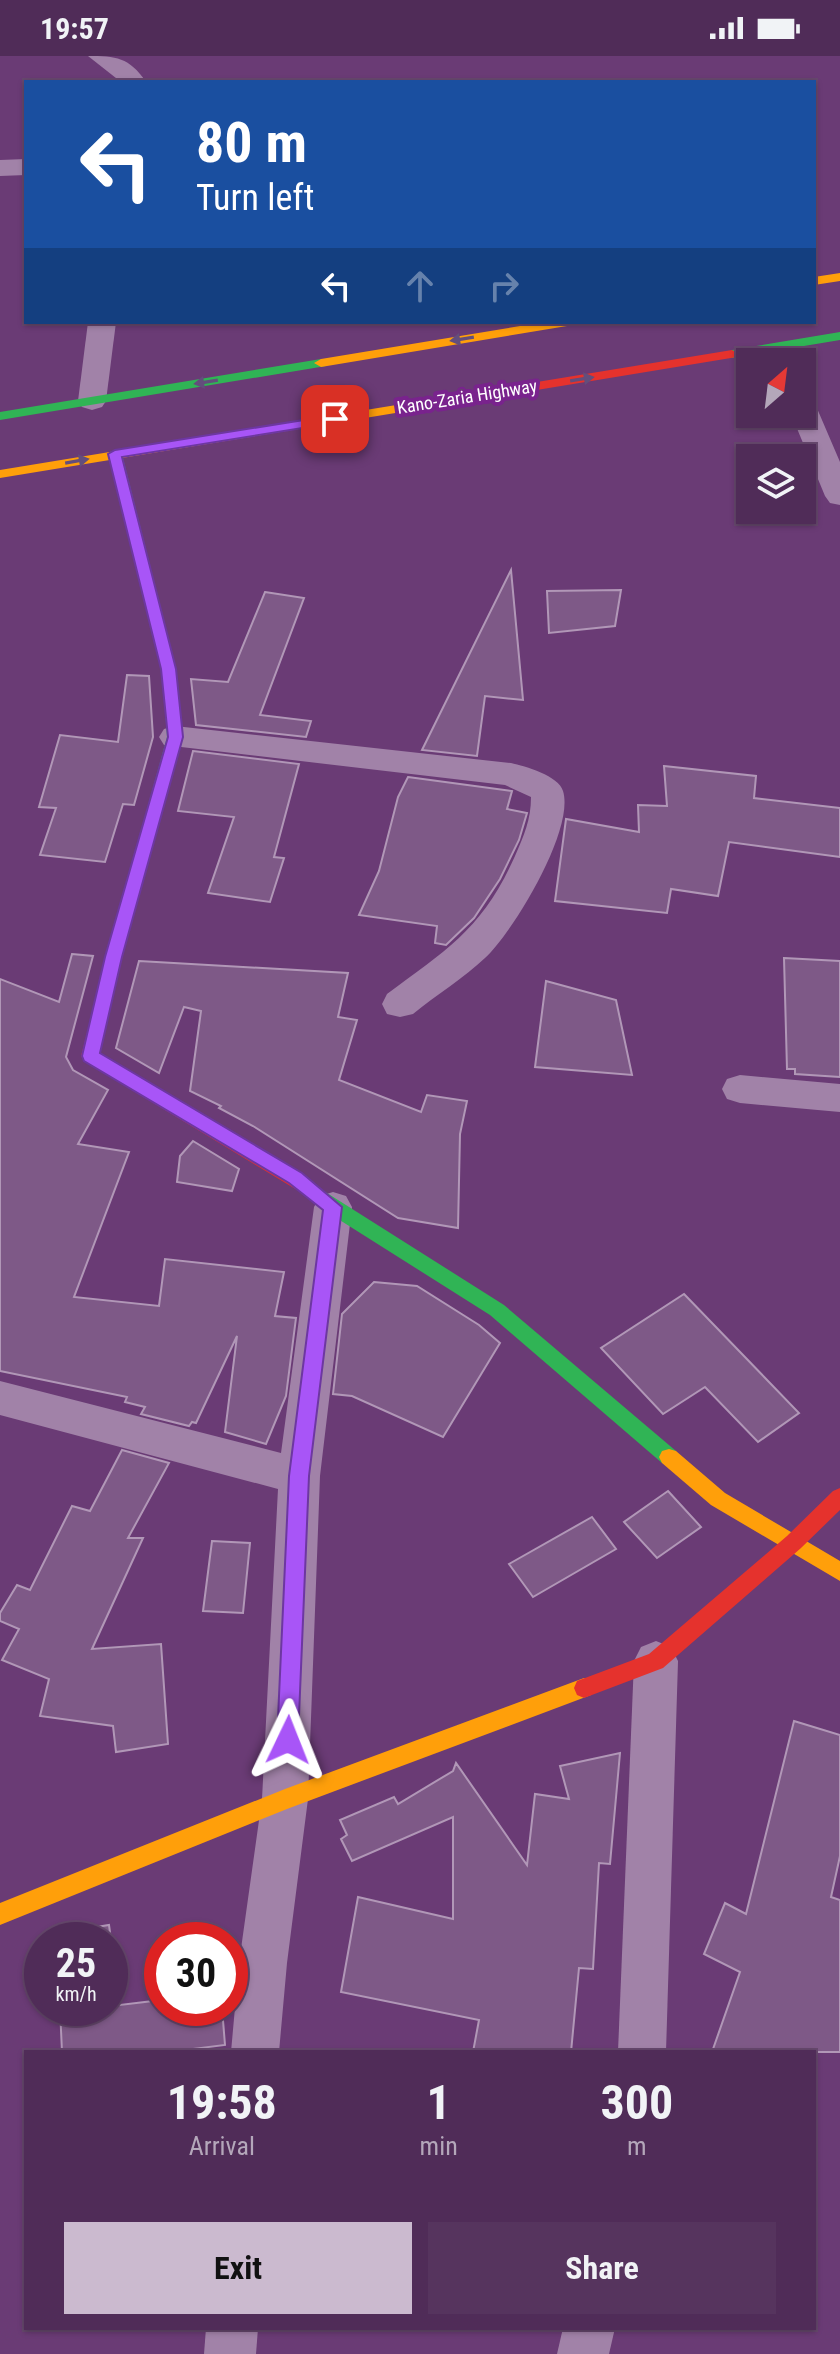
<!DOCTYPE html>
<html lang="en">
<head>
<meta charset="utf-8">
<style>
  :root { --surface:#502c58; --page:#56345e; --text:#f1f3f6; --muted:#b4a7ba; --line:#67486e; --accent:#cbbacf }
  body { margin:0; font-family:"Roboto Condensed",sans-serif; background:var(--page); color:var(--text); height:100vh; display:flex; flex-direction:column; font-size:30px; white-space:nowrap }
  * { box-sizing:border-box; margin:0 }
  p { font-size:26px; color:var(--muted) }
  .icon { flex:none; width:44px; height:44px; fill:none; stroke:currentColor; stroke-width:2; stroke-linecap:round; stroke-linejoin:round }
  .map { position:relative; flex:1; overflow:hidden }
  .panel { position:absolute; left:24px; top:1994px; width:792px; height:280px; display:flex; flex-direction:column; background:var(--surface); border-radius:0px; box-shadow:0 2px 6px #0004,0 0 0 2px var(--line) }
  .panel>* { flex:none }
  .hud { position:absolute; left:24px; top:24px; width:792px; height:244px; border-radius:0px; box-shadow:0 2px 6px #0004,0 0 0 2px var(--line); background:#1a4fa0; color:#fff; overflow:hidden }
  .needle { width:52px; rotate:28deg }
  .tools { position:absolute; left:736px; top:292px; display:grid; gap:16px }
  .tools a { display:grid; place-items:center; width:80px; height:80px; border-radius:0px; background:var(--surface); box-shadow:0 2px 6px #0004,0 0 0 2px var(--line); font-size:40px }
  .speed { position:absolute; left:24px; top:1866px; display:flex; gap:16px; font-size:40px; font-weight:700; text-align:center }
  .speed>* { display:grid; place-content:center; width:104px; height:104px; border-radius:50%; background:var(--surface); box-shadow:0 2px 6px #0004,0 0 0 2px var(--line); line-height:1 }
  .speed small { font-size:20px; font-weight:400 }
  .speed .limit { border:12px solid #d22; background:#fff; color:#111 }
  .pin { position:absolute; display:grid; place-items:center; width:68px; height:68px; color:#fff; margin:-34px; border-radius:16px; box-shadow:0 4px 12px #0006 }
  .me { position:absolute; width:88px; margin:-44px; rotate:2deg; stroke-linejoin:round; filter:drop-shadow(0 0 6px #0008) }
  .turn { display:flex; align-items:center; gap:28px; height:168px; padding:0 40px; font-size:36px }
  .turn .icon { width:104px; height:104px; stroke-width:2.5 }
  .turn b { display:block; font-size:56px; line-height:68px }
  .lanes { display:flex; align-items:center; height:76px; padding:0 40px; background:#0003; justify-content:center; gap:40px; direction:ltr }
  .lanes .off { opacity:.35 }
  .eta { display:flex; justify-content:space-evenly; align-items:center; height:136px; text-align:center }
  .eta b { font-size:48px; font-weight:700; line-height:56px }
  .primary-button { display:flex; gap:16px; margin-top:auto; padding:16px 40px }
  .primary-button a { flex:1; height:92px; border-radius:0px; background:var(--accent); color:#111; font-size:32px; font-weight:700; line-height:92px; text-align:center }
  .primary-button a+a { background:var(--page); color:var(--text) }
  .status { display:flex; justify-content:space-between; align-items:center; height:56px; padding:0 40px; background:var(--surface); direction:ltr }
  .status svg { height:22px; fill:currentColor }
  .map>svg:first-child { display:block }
</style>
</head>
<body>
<div class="status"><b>19:57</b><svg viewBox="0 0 49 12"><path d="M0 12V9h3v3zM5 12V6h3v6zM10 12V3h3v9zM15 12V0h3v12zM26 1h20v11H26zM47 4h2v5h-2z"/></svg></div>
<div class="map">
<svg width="840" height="2298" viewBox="0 0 840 2298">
  <rect width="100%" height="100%" fill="#6a3b75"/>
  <g fill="#7e5987" stroke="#b197b7" stroke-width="2">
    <polygon points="511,514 523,644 485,640 477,700 422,694"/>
    <polygon points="621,534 615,570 549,577 547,535"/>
    <polygon points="265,536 304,542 260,659 311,665 306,681 196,669 191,623 228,626"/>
    <polygon points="127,619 149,620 153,681 134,749 123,748 105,806 40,799 56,752 39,751 60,679 118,686"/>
    <polygon points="193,695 299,708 274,801 284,802 270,846 208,837 234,761 178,755"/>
    <polygon points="664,710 756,720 754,742 840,752 840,801 729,786 718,840 671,833 667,857 555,845 566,763 639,776 638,749 667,750"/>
    <polygon points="408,721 512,735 507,753 527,757 519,784 500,823 474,862 446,889 435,887 437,870 359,859 379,815 398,741"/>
    <polygon points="72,898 93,900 66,1001 73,1014 108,1034 78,1088 129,1096 74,1241 159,1250 165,1203 284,1216 275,1260 296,1262 286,1340 266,1388 225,1376 237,1280 196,1367 192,1366 189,1370 141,1358 145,1351 125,1346 127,1341 0,1315 0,923 59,946"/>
    <polygon points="784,902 840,905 840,1021 795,1018 795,1013 787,1013"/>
    <polygon points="139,905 348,917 338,961 357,964 339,1024 421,1056 427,1039 467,1045 460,1078 458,1172 398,1162 253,1070 219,1052 221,1050 190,1035 201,955 184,951 159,1017 116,992"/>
    <polygon points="546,925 616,944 632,1019 535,1011"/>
    <polygon points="193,1085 239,1113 232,1135 177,1126 180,1100"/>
    <polygon points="374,1226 417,1230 479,1269 500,1287 443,1381 352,1340 333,1338 342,1258"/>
    <polygon points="684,1238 799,1357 758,1386 705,1331 663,1358 601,1292"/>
    <polygon points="122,1394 169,1407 128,1482 143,1482 92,1593 161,1588 168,1688 116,1696 113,1670 40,1660 49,1623 2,1604 19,1573 0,1565 0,1557 17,1529 30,1534 72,1450 90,1455"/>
    <polygon points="668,1435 701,1471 657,1502 624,1466"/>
    <polygon points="592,1461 616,1493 533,1541 509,1508"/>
    <polygon points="212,1485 250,1487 243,1557 203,1555"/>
    <polygon points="794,1665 840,1679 840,1800 831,1841 840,1844 840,1996 712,1996 740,1916 704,1898 725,1847 746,1858"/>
    <polygon points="620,1697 610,1808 599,1807 593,1913 579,1912 571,1996 473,1996 479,1964 341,1936 358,1841 453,1863 453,1761 352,1805 341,1783 347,1779 340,1764 394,1741 398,1748 453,1715 456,1707 527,1809 535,1738 569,1743 560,1710"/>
    <polygon points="109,1869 120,1949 162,1944 162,1952 222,1952 225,1989 169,1996 62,1996 60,1952 110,1952 110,1884 74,1884 72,1875"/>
  </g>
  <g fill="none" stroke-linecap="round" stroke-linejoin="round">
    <g fill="#a182a8" fill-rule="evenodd">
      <path d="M 88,0 C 116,0 129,1 146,26 L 121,26 Z"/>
      <polygon points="26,103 26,119 0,120 0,104"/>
      <polygon points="88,266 116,266 106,345 102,351 92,354 82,351 78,345"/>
      <polygon points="802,341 812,344 816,350 840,406 840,449 830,447 825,440 791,358 802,358"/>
      <path d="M 175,670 L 511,707 C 525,710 559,720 563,735 C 575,773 514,875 485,902 C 464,922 436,939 413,958 L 400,961 L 387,958 L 382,948 L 387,938 C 448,893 483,872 515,800 C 524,779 531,764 531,741 L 505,729 L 164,689 L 159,681 L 164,673 Z"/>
      <polygon points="740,1019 840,1028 840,1056 740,1047 727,1043 722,1033 727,1023"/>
      <polygon points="333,1136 346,1140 352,1151 320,1420 308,1743 287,1907 279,1996 231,1996 239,1907 262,1743 278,1433 0,1359 0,1325 281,1397 314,1151 320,1140"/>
      <polygon points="656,1585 671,1591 678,1605 666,1996 618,1996 634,1605 641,1591"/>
      <polygon points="206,2272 258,2272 256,2298 204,2298"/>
      <polygon points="563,2272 615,2272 609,2298 557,2298"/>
    </g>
    <g fill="#30b455" fill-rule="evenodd">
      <polygon points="840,276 840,284 732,302 725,298 732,294"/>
      <polygon points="321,303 328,307 326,310 0,364 0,356"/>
      <polygon points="115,394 122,398 176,613 183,681 128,879 120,885 112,879 167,681 162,613 108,398"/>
      <polygon points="308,1125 504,1249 676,1395 679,1401 676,1407 669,1409 662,1407 490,1259 327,1156 299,1132 302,1127"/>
    </g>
    <g fill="#ff9f0a" fill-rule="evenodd">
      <polygon points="840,217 840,225 814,229 814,221"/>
      <polygon points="544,266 573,266 567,270 321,311 314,307 321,303"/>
      <polygon points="433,343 438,344 438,350 0,422 0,414"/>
      <polygon points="669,1393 676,1395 725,1437 840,1505 840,1525 711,1449 662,1407 659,1401 662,1395"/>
      <polygon points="584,1622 591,1625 594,1632 591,1639 287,1753 0,1869 0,1847 285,1733"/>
    </g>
    <g fill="#e5322d" fill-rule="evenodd">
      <polygon points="732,294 739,298 737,301 433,351 426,347 433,343"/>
      <polygon points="120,873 128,879 99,997 314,1127 317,1132 314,1137 302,1137 84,1005 81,1000 112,879"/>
      <polygon points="840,1432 840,1454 801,1492 663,1612 584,1642 577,1639 574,1632 577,1625 649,1598 787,1480 833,1435"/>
    </g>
  </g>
  <defs><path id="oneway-solid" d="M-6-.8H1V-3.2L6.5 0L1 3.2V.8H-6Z" transform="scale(2)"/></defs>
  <g fill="#634e7c">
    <use href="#oneway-solid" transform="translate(462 283) rotate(171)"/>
    <use href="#oneway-solid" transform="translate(582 323) rotate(-9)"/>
    <use href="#oneway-solid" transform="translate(206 326) rotate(171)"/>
    <use href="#oneway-solid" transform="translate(77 405) rotate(-10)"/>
  </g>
  <polygon fill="#a855f7" stroke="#6d37a1" stroke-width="2" points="335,359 340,360 340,366 122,401 176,613 183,681 122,901 100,997 302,1117 342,1151 309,1420 298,1684 295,1691 288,1694 280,1691 277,1684 289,1420 323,1154 289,1127 84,1005 82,1000 105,901 168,681 161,613 108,398 115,394"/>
  <g text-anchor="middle" stroke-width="8" stroke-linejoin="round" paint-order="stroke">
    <g font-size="18" fill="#fff" stroke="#79238d">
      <text transform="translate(467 341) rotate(-9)" y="6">Kano-Zaria Highway</text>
    </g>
  </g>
</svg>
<div class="tools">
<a><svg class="needle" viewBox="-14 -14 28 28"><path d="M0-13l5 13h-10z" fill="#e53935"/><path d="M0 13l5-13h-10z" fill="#b4a7ba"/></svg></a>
<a><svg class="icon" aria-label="layers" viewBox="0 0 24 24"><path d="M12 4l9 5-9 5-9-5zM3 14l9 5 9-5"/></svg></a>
</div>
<div class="speed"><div>25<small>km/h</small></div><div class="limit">30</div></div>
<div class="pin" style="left:335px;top:363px;background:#d93025"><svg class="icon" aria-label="arrive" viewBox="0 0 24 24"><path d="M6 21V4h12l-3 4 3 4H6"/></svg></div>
<svg class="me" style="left:288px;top:1684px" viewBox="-20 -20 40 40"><path d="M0-17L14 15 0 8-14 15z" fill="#a855f7" stroke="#fff" stroke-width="4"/></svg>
<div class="hud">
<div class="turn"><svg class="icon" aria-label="left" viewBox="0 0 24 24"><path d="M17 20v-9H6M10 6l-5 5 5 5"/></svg><div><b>80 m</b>Turn left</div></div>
<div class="lanes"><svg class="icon" aria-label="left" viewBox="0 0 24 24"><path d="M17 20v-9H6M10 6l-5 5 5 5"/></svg><svg class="icon off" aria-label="ahead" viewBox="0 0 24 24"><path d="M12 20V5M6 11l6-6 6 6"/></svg><svg class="icon off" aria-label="right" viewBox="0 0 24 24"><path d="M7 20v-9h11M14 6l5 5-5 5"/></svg></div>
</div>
<section class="panel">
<div class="eta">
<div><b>19:58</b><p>Arrival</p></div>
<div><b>1</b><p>min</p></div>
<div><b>300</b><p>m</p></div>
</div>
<div class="primary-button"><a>Exit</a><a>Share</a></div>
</section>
</div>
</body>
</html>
